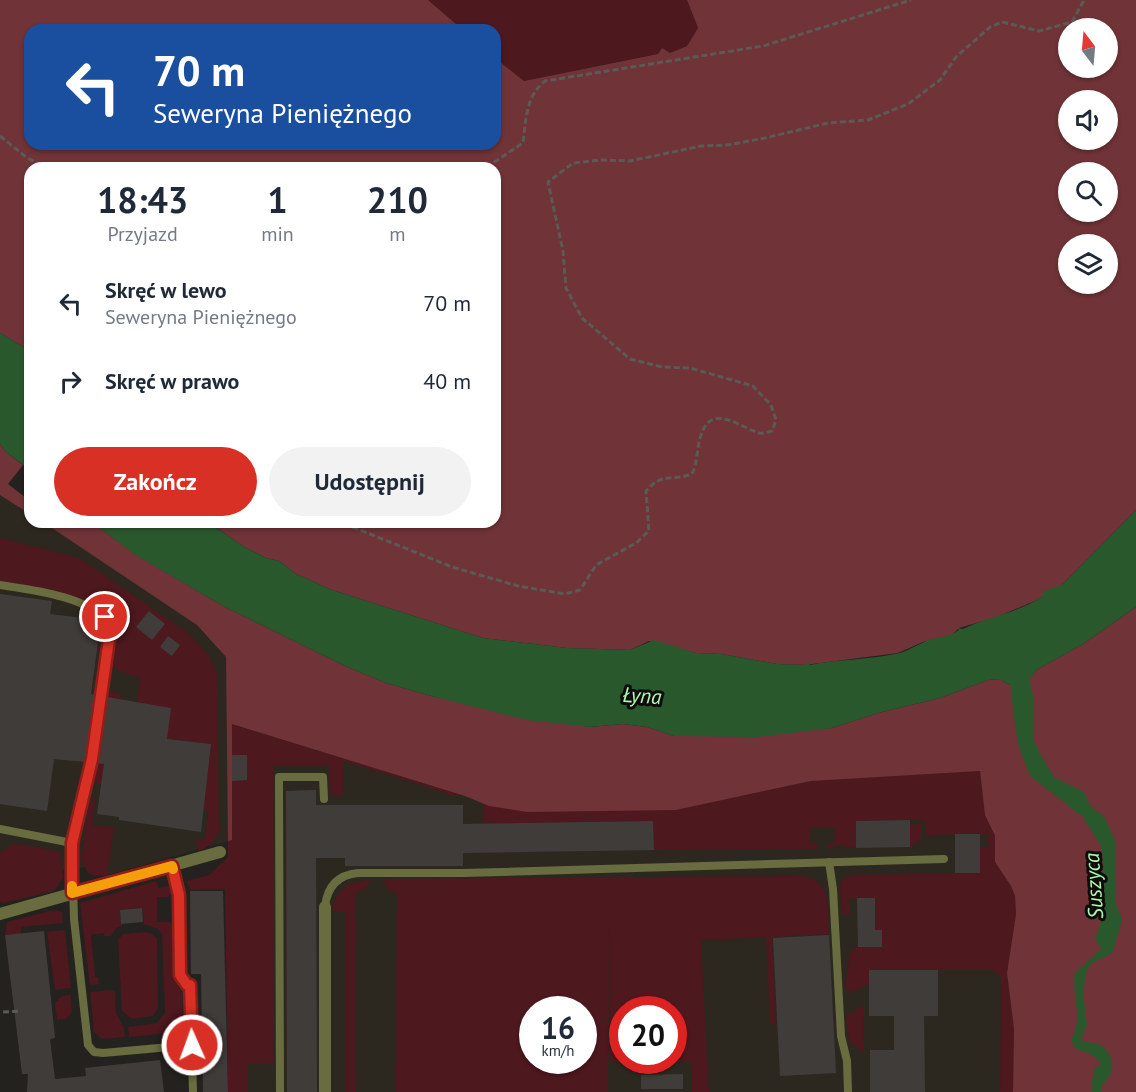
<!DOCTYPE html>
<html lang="pl">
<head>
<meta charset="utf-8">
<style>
  :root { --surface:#fff; --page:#f2f2f3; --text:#1f2937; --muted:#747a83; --accent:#d93025 }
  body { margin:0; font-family:"PT Sans",sans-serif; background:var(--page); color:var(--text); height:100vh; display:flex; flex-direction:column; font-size:22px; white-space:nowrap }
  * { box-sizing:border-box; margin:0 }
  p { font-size:20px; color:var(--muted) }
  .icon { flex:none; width:33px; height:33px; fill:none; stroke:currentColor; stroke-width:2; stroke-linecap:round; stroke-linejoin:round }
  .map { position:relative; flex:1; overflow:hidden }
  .sheet { position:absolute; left:24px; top:162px; width:477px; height:366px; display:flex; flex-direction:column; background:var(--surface); border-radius:18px; box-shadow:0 2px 4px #0004 }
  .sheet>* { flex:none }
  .banner { position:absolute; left:24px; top:24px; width:477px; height:126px; border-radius:18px; box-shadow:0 2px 4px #0004; background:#1a4fa0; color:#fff; overflow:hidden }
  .needle { width:39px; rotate:344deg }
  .fabs { position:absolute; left:1058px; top:18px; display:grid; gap:12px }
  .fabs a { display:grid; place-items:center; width:60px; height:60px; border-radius:50%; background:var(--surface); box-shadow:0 2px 4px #0004; font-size:30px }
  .speed { position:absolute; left:519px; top:996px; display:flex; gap:12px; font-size:30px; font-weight:700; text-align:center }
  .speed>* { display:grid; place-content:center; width:78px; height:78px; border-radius:50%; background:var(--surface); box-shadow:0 2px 4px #0004; line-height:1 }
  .speed small { font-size:15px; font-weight:400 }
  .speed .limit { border:9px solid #d22; background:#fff; color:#111 }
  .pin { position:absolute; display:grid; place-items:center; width:51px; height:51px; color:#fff; margin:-26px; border:3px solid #fff; border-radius:50%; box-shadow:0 2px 6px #0007 }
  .me { position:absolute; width:66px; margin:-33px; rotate:358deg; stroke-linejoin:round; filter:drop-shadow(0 0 4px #0008) }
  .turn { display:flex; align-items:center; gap:21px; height:126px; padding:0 30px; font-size:27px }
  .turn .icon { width:78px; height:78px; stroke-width:2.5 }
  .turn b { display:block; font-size:42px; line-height:51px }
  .eta { display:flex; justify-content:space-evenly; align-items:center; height:102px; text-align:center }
  .eta b { font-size:36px; font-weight:700; line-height:42px }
  .primary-button { display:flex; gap:12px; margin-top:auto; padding:12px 30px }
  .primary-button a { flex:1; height:69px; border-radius:36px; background:var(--accent); color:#fff; font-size:24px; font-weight:700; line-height:69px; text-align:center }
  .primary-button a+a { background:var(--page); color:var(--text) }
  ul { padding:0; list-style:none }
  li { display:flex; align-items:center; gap:18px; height:78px; padding:0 30px }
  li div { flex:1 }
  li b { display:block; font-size:22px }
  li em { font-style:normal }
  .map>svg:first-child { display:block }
</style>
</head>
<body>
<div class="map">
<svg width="1136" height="1092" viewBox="0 0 1136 1092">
  <rect width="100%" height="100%" fill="#24221f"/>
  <path fill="#2d281f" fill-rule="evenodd" d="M 0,486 L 30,505 L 30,522 L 55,522 L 465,796 L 489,806 L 527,812 L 655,810 L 838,779 L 980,771 L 1016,914 L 1007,973 L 1013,1092 L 236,1092 L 232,840 L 107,875 L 87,867 L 63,870 L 17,900 L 0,902 ZM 532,1010 L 584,1010 L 584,1060 L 532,1060 ZM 622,1010 L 674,1010 L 674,1060 L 622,1060 Z"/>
  <g fill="#4d181e" fill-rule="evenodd">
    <polygon points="428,0 687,0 698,28 687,46 670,53 662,48 658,54 524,81 495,58 495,30 463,30"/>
    <path d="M 0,538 L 79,558 L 188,633 L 209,656 L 217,674 L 219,830 C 216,841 209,847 199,851 L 196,839 L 205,840 L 208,811 L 203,810 L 210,744 L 167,739 L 145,703 L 137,702 L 140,677 C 99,670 111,656 117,622 C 82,593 44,588 0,582 Z"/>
    <polygon points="113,691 120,694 121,699 99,763 106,765 123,788 101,785 93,781 106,695"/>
    <polygon points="231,724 465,796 447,796 447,793 344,761 343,796 336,796 330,792 330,765 273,765 273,1063 248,1063 248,1092 228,1092 225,889 190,890 187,881 209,875 228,857 228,841 232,840"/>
    <polygon points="980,771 985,815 995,836 995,862 1011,886 1015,896 1016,914 1007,973 1014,1029 1013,1092 1000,1092 1001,978 993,970 870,970 869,983 851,993 845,988 850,951 858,947 882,947 882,930 875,930 874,898 849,899 849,915 842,915 840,885 844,878 851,875 979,873 980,847 987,847 987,834 927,835 925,820 856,821 856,848 837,845 827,849 827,844 834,844 835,828 810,828 810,844 818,844 818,849 654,850 653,821 490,824 489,853 484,851 483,803 489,806 676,810 811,781"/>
    <polygon points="96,797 92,825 114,827 107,875 95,876 88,873 81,859 89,804"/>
    <polygon points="922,824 922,839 910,847 910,825"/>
    <polygon points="21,844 60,852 63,878 54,891 3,903 0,901 0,853 11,845"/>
    <path d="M 804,876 C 833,882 828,910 829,934 L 772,937 L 776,1025 L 770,1024 L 766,937 L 701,940 L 709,1092 L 691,1092 L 691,1062 L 610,1062 L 609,927 L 608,1092 L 396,1092 L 397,894 L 388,890 L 383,879 ZM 532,1010 L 584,1010 L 584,1060 L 532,1060 ZM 622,1010 L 674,1010 L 674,1060 L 622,1060 Z"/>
    <path d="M 370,880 L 366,889 L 356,893 L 355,1092 L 346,1092 L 346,911 L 332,911 L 332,908 C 337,890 351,880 370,880 Z"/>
    <polygon points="156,881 159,888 169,886 171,893 168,897 157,897 157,922 170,922 173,926 174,977 182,994 183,1028 180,1032 129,1037 128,1027 157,1023 165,1013 162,934 158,929 144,924 142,908 120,910 122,926 116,928 111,936 104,936 104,933 91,935 95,977 98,977 99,984 90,985 80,903"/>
    <polygon points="54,910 62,912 63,923 21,927 21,934 5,935 7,922"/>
    <polygon points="65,930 71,988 55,990 47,932"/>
    <polygon points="144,932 153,934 157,939 158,1008 153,1016 132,1019 122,1011 118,940 123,934"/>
    <polygon points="111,990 115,992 116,1013 124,1028 125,1037 102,1039 94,1032 90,992"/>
    <polygon points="71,995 72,1012 66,1019 57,1020 55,1003 62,996"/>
    <polygon points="863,1005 863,1051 861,1051 849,1041 846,1016"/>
  </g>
  <g fill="#703337" fill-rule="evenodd">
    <path d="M 0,0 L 428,0 L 463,30 L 30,30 L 30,144 L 495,144 L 495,58 L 524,81 L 658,54 L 662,48 L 670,53 L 687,46 L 698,28 L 687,0 L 1136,0 L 1136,510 L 1063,584 L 1037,600 L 997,617 L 959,628 L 952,635 L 923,642 L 898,653 L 805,665 L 777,664 L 721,654 L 696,653 L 649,641 L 630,650 L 567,648 L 483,638 L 332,590 L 296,574 L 279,561 L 266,558 L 244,547 L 208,522 L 495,522 L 495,168 L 30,168 L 30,351 L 0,333 ZM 1068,28 L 1107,28 L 1107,68 L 1068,68 ZM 1068,100 L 1107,100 L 1107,140 L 1068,140 ZM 1068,172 L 1107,172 L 1107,212 L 1068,212 ZM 1068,244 L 1107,244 L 1107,284 L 1068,284 Z"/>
    <polygon points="0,444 6,452 23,465 8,484 30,501 30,514 0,495"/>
    <polygon points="43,522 92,522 135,554 223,606 345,666 386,683 435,697 589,727 623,724 647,727 674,736 832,728 878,713 940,698 988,680 999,679 1010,685 1029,678 1038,669 1083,644 1136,607 1136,1092 1013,1092 1014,1029 1007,973 1016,914 1015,896 1011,886 995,862 995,836 985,815 980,771 811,781 676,810 527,812 489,806 465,796 232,724 232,840 228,841 226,657 197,625"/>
  </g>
  <g fill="#2a582d">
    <polygon points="0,333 30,351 30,470 6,452 0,444"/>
    <path d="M 1136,510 L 1136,607 L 1083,644 L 1038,669 L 1029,679 L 1034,700 L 1034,741 L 1041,755 L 1054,777 L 1084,792 L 1091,807 L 1104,816 L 1116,842 L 1115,902 L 1122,919 L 1113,952 L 1091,964 L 1087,969 L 1083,993 L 1087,1025 L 1081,1040 C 1087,1044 1094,1041 1100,1045 C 1116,1055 1115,1073 1102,1085 L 1102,1092 L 1092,1092 L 1091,1089 L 1094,1068 L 1101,1065 C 1095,1052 1087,1054 1075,1048 L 1071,1040 C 1084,1017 1071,996 1075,973 L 1101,949 L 1095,939 L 1104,913 L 1099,881 L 1103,869 L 1102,848 L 1083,817 L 1030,776 L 1018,745 L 1010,685 L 999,679 L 988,680 L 940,698 L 878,713 L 832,728 L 757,737 L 674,736 L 647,727 L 623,724 L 589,727 L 527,720 L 435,697 L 386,683 L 345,666 L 223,606 L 134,554 L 92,522 L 208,522 L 244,547 L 266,558 L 279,561 L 296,574 L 332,590 L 483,638 L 567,648 L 630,650 L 654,640 L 696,653 L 721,654 L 777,664 L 805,665 L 808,662 L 810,665 C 838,659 869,660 900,653 C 910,650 920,643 929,640 C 939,637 950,637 959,630 L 957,628 L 963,629 C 986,617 1019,613 1043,596 L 1042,592 L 1063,584 Z"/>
  </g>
  <g fill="#403c3a">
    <polygon points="0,594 52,601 50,614 91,619 89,632 99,634 91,694 95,695 85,762 54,759 47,811 0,804"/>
    <polygon points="149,611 165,624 152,640 136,627"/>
    <polygon points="168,636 180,645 172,656 160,647"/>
    <polygon points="107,697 171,708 167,739 211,744 201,832 119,820 119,817 97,814 104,764 97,763"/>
    <polygon points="232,755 247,755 247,780 232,781"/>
    <polygon points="316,790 316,805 463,805 463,824 653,821 654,850 463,853 463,866 345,866 345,858 316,858 317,1092 287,1092 286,791"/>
    <polygon points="910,820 910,847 856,848 856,821"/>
    <rect x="955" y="834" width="25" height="39"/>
    <polygon points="190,891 223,891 228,1092 203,1092 201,974 191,974"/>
    <polygon points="857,898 875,898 875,930 882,930 882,947 858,947"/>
    <polygon points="142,908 143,922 121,924 120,910"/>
    <polygon points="44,931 55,1038 50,1039 55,1079 86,1076 85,1068 160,1060 164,1092 27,1092 28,1074 22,1074 5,935"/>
    <polygon points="829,935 836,1073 780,1076 773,938"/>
    <polygon points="869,970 938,970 938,1016 924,1016 925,1092 870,1092 870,1050 894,1050 894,1016 869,1016"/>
    <polygon points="683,1074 683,1089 641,1089 641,1075"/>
  </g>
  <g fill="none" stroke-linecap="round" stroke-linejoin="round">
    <g stroke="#5c5a57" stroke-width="3" stroke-dasharray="6 3" stroke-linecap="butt">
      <polyline points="0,136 26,157 46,168"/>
      <path d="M 459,168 L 490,165 L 523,143 C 526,119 526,96 545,81 L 763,46 L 911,0"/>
      <path d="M 326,522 L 355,528 L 452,567 L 518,586 L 565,594 L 580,590 L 596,565 L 636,543 L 649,531 L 646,491 C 663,471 672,482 692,474 C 699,459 696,443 704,428 C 716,406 742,428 759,433 C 763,434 768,432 772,431 L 776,420 L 771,405 L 753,386 L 690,368 L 662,367 L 630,359 L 582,318 L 566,288 L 563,251 L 548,182 L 573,163 L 601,160 L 630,161 L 701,146 L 728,145 L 765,138 L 828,123 L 868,120 L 908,104 L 940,80 L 956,57 L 990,27 L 1002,22 L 1039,31 L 1072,22 L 1084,0"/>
      <polyline points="3,1012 21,1011"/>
    </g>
    <g stroke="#686c3f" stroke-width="8">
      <path d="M 0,585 C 33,590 89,596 111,625 L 92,759 L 72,843 L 74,919 L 88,1045 L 94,1052 L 103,1053 L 192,1045"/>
      <polyline points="0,829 72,843"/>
      <polyline points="829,862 833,889 841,1036 847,1061 848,1092"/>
      <polyline points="172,866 179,895 180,975 190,985 193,1092"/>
      <path d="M 325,907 C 327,887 337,875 358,873 L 463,873 L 944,859"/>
      <polyline points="280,1092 279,777 323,777 324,799"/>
    </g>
    <g stroke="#686c3f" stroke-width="12">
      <polyline points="325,907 325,1092"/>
      <polyline points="0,914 220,852"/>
    </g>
  </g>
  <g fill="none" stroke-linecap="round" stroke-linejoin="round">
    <defs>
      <polyline id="route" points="105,617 111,625 92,759 72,843 72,893 172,866 179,895 180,975 187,985 190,985 192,1045"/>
    </defs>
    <use href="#route" stroke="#8d1f18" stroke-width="15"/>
    <use href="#route" stroke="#d93025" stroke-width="10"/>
    <polyline stroke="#f59e0b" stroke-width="10" points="72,886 72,893 172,866 173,869"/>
  </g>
  <g text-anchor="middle" stroke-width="6" stroke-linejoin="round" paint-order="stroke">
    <g font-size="21" font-style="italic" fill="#b1f8b3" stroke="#0d0c0a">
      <text transform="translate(642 696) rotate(4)" y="7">Łyna</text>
      <text transform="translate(1094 886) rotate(-94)" y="7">Suszyca</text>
    </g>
  </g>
</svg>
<div class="fabs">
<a><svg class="needle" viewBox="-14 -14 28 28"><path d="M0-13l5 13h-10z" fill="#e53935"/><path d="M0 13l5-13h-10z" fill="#747a83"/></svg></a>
<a><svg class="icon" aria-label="sound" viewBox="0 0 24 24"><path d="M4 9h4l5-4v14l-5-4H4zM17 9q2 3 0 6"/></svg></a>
<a><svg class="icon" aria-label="search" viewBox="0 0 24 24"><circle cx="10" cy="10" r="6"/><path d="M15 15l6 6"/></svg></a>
<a><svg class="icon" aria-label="layers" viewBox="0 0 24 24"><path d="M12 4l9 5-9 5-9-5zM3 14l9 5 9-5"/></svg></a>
</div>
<div class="speed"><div>16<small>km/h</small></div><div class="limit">20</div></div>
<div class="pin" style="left:105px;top:617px;background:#d93025"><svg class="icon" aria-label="arrive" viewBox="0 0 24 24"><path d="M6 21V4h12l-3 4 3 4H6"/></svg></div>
<svg class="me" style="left:192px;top:1045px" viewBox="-20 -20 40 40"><circle r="17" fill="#d93025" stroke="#fff" stroke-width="3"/><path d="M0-11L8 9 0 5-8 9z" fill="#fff"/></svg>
<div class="banner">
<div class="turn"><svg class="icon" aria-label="left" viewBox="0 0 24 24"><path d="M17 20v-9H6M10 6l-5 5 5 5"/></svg><div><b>70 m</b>Seweryna Pieniężnego</div></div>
</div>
<section class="sheet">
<div class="eta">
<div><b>18:43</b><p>Przyjazd</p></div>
<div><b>1</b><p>min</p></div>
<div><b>210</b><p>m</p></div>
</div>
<ul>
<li><svg class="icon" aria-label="left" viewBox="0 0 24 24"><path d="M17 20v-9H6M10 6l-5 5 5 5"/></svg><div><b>Skręć w lewo</b><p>Seweryna Pieniężnego</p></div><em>70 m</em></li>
<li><svg class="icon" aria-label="right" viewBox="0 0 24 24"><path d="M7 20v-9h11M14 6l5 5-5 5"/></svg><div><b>Skręć w prawo</b></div><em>40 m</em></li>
</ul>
<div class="primary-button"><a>Zakończ</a><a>Udostępnij</a></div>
</section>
</div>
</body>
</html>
